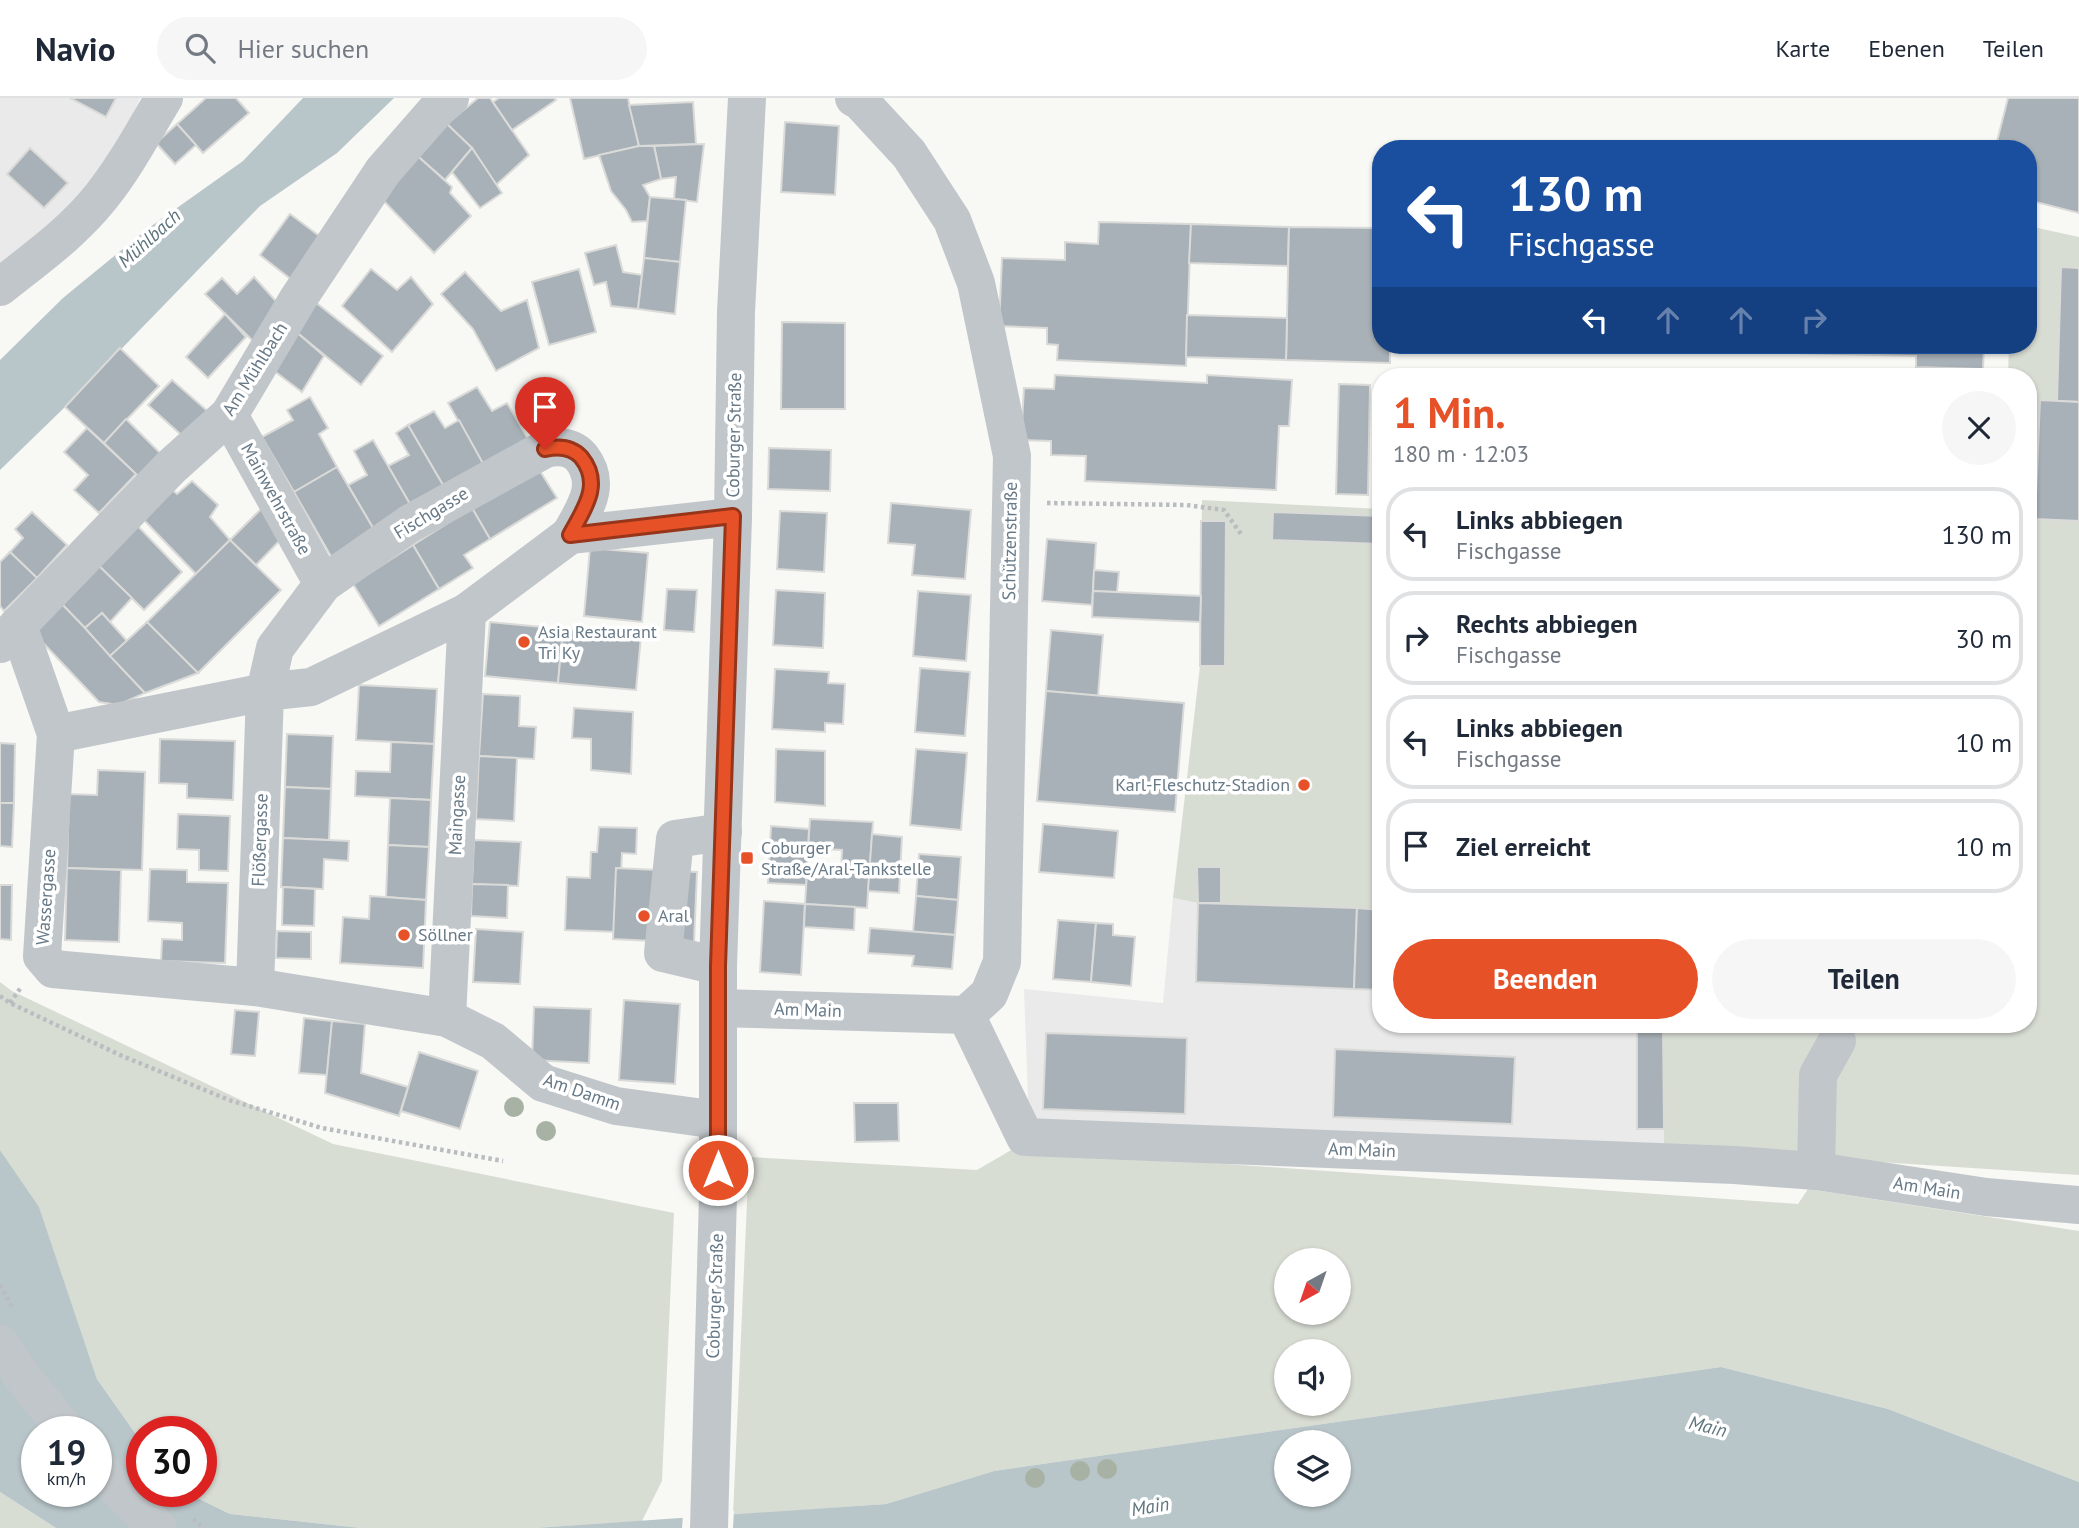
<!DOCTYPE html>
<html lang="de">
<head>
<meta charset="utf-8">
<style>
  :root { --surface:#fff; --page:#f6f6f7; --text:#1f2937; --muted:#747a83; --line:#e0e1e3; --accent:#e65128 }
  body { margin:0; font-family:"PT Sans",sans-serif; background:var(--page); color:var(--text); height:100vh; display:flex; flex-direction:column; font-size:26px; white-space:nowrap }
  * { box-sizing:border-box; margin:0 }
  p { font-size:23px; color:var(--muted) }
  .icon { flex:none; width:38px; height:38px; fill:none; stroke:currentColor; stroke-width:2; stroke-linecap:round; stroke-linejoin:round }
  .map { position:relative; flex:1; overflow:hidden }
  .side { position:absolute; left:1372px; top:270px; width:665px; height:665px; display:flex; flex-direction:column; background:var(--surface); border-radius:28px; box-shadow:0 2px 5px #0004 }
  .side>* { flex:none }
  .hud { position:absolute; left:1372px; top:42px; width:665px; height:214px; border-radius:28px; box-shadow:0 2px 5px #0004; background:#1a4fa0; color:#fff; overflow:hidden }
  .needle { width:46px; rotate:220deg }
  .tools { position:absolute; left:1274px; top:1150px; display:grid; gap:14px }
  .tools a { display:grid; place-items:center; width:77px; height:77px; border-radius:50%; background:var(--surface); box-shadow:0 2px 5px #0004; font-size:35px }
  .speed { position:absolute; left:21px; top:1318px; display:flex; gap:14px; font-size:35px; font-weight:700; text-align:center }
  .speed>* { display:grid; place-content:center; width:91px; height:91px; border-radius:50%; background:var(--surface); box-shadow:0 2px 5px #0004; line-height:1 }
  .speed small { font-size:18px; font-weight:400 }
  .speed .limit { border:10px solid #d22; background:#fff; color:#111 }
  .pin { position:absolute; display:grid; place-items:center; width:60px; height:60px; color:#fff; margin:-72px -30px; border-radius:50% 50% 50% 0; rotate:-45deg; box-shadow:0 0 7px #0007 }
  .pin .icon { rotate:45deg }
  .me { position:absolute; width:77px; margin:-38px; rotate:0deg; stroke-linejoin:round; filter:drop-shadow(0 0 5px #0008) }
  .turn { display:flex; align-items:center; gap:24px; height:147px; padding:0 21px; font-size:32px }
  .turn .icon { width:91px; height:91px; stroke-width:2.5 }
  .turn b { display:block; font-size:49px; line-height:60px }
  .lanes { display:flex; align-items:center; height:66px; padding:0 21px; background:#0003; justify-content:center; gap:35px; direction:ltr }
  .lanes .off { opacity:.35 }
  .round { display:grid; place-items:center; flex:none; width:74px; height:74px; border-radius:37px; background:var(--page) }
  .overview { display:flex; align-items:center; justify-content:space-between; height:119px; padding:0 21px }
  h1 { font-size:42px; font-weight:600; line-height:52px; color:var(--accent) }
  .action { display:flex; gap:14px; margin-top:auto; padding:14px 21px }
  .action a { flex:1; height:80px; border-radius:42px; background:var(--accent); color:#fff; font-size:28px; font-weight:600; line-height:80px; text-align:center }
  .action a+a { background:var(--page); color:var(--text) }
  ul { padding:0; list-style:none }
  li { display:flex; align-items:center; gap:21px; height:94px; margin:0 14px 10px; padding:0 7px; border:4px solid var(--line); border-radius:28px }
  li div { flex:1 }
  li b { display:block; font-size:26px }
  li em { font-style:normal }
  header { display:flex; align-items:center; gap:42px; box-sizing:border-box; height:98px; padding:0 35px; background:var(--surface); border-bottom:2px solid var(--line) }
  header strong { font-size:33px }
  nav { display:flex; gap:38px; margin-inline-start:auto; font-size:24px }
  .search { width:490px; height:63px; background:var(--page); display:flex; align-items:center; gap:18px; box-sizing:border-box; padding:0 24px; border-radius:38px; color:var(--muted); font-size:26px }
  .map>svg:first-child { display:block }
</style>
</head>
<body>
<header>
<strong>Navio</strong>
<div class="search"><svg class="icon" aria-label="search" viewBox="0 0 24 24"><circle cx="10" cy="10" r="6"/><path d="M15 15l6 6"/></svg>Hier suchen</div>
<nav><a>Karte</a><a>Ebenen</a><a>Teilen</a></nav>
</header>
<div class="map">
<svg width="2079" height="1430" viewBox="0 0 2079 1430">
  <rect width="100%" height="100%" fill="#f8f8f5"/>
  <g fill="#e9eae9">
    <polygon points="0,0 140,0 124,39 76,104 0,171"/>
    <polygon points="1173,800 1198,805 1381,812 1381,926 1663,926 1664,1050 1029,1027 1024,891 1163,905"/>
  </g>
  <g fill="#d8ddd4" fill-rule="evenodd">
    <polygon points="2028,128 2079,139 2079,1077 1664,1050 1663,926 2028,926 2028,278 2008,278 2009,247 2028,247"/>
    <polygon points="1202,402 1381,411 1381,812 1198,805 1173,800 1200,568"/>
    <polygon points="0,884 12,893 333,1046 674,1115 662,1383 642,1423 535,1430 361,1430 230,1416 183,1393 201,1393 201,1334 142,1334 142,1345 97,1281 39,1110 0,1052"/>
    <path d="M 1013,1051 L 1798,1106 L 1808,1091 L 2079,1133 L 2079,1384 L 1888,1311 L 1721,1269 L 994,1373 L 886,1406 L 733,1417 L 749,1059 L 977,1072 ZM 1286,1162 L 1339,1162 L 1339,1214 L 1286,1214 ZM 1286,1253 L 1339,1253 L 1339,1306 L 1286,1306 Z"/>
    <polygon points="0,1394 56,1430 0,1430"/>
  </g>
  <g fill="#b8c5c9" fill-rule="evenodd">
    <polygon points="303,0 394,0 337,55 260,108 65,309 0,372 0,262 63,200 146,132 243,63"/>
    <path d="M 0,1052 L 39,1109 L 97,1281 L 142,1345 L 142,1393 L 183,1393 L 230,1416 L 361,1430 L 56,1430 L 0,1394 ZM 37,1334 L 96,1334 L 96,1393 L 37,1393 Z"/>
    <path d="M 1721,1269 L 1888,1311 L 2079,1384 L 2079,1430 L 535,1430 L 886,1406 L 994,1373 ZM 1286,1344 L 1339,1344 L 1339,1396 L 1286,1396 Z"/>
  </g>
  <polygon fill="#f8f8f5" points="734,1413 733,1430 682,1430 683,1416"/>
  <g fill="#a8b1b7" stroke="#dadad8" stroke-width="2">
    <polygon points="70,0 116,0 106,19"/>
    <polygon points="206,0 236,0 249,15 203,55 177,26"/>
    <polygon points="478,0 490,0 529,57 496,87 472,50 447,26"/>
    <polygon points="499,0 554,0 556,2 512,32 493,4"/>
    <polygon points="570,0 628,0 639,48 584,61"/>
    <polygon points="2008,0 2079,0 2079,115 2028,102 2028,51 1995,51"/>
    <polygon points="693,4 696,46 639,48 629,7"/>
    <polygon points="785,24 839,28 835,97 781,94"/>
    <polygon points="177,26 196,47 175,66 156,45"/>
    <polygon points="447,26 472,50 445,82 412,53"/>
    <polygon points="704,46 697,104 674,101 676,79 661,81 654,48"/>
    <polygon points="639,48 654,48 661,81 643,87 650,99 647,123 632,124 626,112 611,93 599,57"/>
    <polygon points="30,50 68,85 44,110 7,76"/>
    <polygon points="472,50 502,95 480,110 452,74"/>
    <polygon points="412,53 452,89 450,95 471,118 434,155 376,95"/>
    <polygon points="650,99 686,102 680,164 644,160"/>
    <polygon points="290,116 322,140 292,182 260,157"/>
    <polygon points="1099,124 1191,126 1186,268 1057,262 1058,247 1047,246 1047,230 999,228 1002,160 1065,162 1065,144 1098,146"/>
    <polygon points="1191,126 1289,129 1288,168 1189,165"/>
    <polygon points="1289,129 1381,130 1381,247 1390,247 1390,265 1286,262"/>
    <polygon points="616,147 623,174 642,177 638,211 611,208 606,184 594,187 585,155"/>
    <polygon points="644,160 680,164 675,216 638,211"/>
    <polygon points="2061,169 2079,170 2079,304 2057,303"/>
    <polygon points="371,171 397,192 411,179 433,206 392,254 342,208"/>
    <polygon points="579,171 596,234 549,247 532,184"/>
    <polygon points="465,174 501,213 527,202 539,250 496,273 473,231 441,196"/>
    <polygon points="254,179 284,212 255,245 205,196 222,180 237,196"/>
    <polygon points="314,203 383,258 361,287 294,232"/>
    <polygon points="225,216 246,239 208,280 186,259"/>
    <polygon points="1187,217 1287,220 1286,262 1186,259"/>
    <polygon points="782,224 845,225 845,311 781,311"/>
    <polygon points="294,232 324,258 302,294 269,269"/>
    <polygon points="1491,247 1984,247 1983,271 1916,269 1916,258"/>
    <polygon points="120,250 159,288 104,345 65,309"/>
    <polygon points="1055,277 1207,285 1207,277 1292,282 1289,328 1279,328 1276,392 1085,383 1086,358 1051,357 1051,343 1021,342 1024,290 1054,291"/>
    <polygon points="172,282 212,317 188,343 148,307"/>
    <polygon points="1339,286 1370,287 1368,397 1336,396"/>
    <polygon points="477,289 492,313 507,305 531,346 486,371 448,305"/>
    <polygon points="310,299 328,330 319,336 337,369 294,394 262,339 293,322 287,312"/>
    <polygon points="2040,302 2079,304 2079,423 2035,421"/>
    <polygon points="434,313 445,330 459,322 486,371 447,394 408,327"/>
    <polygon points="126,321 163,358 141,381 104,345"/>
    <polygon points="408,327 447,394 414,413 388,368 409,357 396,335"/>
    <polygon points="87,330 136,376 99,415 74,392 88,377 64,354"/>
    <polygon points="373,342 414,413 376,435 348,387 367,377 354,353"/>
    <polygon points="769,350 831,352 830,393 768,391"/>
    <polygon points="337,369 376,435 332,460 294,394"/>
    <polygon points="538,370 557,400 490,441 472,410"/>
    <polygon points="192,383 218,407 210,419 230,442 196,476 141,419 170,390 177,396"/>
    <polygon points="891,405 971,412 965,481 912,477 915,447 888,445"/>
    <polygon points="263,409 288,434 256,467 230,442"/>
    <polygon points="472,410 490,441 464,457 473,470 439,491 413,447"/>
    <polygon points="780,413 827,415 824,474 777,471"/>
    <polygon points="32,414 67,447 37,480 10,454 23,440 15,431"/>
    <polygon points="1273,414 1381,418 1381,446 1272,442"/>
    <polygon points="132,422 182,474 144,512 94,463"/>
    <polygon points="1201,423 1226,423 1225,568 1200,568"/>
    <polygon points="1047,441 1096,445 1092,507 1042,503"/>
    <polygon points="230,442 281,492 198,575 147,524"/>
    <polygon points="413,447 439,491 379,528 353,486"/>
    <polygon points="590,450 648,455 642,524 584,518"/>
    <polygon points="10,454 37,480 4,513 0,508 0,464"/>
    <polygon points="94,463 132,500 110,524 102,515 85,530 57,501"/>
    <polygon points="1094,472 1119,474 1117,494 1093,493"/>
    <polygon points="667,491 697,492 694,534 664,532"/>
    <polygon points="776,492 825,495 823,550 773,547"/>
    <polygon points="918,493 971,497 966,563 913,558"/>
    <polygon points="1093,493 1201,498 1200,524 1092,519"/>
    <polygon points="57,501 85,530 145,595 118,607 99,604 29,530"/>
    <polygon points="102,515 127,543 110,558 85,530"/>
    <polygon points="147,524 198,575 145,595 110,558"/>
    <polygon points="490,524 563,531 558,585 485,578"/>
    <polygon points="563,531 641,538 636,592 558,585"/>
    <polygon points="1051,532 1103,537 1098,598 1046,593"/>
    <polygon points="920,570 970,574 965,638 915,634"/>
    <polygon points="775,571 829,574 828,585 845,586 843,626 825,625 825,634 772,631"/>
    <polygon points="359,587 437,591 434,646 356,642"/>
    <polygon points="1046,593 1184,605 1175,714 1037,703"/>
    <polygon points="483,596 520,598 519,628 536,629 534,661 479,658"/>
    <polygon points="574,610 633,614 631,676 591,672 591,641 572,640"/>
    <polygon points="287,636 333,638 331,691 285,689"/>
    <polygon points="160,641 235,643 233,702 187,700 187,686 159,685"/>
    <polygon points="391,644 434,646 431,702 355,698 356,673 390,674"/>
    <polygon points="0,645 15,646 14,705 0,705"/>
    <polygon points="776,651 825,653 825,708 775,704"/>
    <polygon points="916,651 967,655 961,732 910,727"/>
    <polygon points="479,658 517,660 514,723 476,721"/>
    <polygon points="98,672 145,674 142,772 67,770 69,696 97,697"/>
    <polygon points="285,689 331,691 329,742 283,740"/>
    <polygon points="390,700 431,702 429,749 388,747"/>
    <polygon points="0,705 14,705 12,749 0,748"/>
    <polygon points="178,716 230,718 228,773 199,772 199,752 177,751"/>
    <polygon points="810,721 873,724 867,810 805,806 807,774 841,776 842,752 808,750"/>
    <polygon points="1043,726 1118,733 1114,780 1039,774"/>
    <polygon points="771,728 809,731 806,787 768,785"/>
    <polygon points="599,729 637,730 636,756 622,755 618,834 565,832 567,779 590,780 591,754 597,754"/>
    <polygon points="872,736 902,739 899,795 868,793"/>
    <polygon points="283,740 349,743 348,763 324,761 323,791 281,789"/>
    <polygon points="474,742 521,744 518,788 472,786"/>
    <polygon points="388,747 429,749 426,802 386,799"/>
    <polygon points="919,756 961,759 958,802 916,798"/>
    <polygon points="1197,769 1221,769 1221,805 1198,805"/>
    <polygon points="67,770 121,772 119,844 65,842"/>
    <polygon points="616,770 697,774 694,845 613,841"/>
    <polygon points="150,771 187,772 187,784 228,785 225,865 161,863 162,841 182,842 182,825 148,823"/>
    <polygon points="472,786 508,787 507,820 471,818"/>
    <polygon points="0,787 12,787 11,842 0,841"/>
    <polygon points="283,789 315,791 314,828 282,827"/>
    <polygon points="370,798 426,802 423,870 340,865 343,819 369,821"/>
    <polygon points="916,798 958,802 955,837 913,834"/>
    <polygon points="764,803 805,806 801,877 760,874"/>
    <polygon points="1198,805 1357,810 1354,891 1196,884"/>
    <polygon points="805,806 855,809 854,832 804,829"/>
    <polygon points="1357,810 1381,812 1381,892 1354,891"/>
    <polygon points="1058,822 1096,825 1091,884 1053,881"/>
    <polygon points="1096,825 1113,826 1113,837 1135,839 1131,888 1091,884"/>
    <polygon points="870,830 955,837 952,871 912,868 914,858 868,855"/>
    <polygon points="476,831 523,834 520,886 473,884"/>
    <polygon points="277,833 311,834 311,861 276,860"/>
    <polygon points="624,902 680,906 675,986 619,982"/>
    <polygon points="534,909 591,911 589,965 532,962"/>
    <polygon points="235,912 259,914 255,958 231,956"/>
    <polygon points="304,920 332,923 327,977 299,975"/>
    <polygon points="332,923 365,926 361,975 408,989 399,1018 325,995"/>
    <polygon points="1637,926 1663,926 1664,1031 1637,1031"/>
    <polygon points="1046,935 1187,940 1185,1016 1043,1011"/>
    <polygon points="1335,951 1515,959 1512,1026 1333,1019"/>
    <polygon points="419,954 478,973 460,1031 401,1013"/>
    <polygon points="854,1005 898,1005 899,1043 855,1044"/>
  </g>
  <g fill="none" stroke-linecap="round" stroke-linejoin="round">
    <g stroke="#b9bdc0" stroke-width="4.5" stroke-dasharray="3.5 3.5" stroke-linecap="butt">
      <polyline points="1047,405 1186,407 1224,412 1241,436"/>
      <polyline points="0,898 10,905 120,957 229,1002 322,1030 503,1063"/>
      <polyline points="10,905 22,888"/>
      <polyline points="0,1187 13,1211"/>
      <polyline points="193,1421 203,1430"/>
    </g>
    <g stroke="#c1c6ca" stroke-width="38">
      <polyline points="854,0 860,3 909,56 952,122 976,185 1012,358 1002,864 989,896 966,917"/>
      <path d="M 0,189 C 35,161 72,135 100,100 C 125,69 144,33 164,0"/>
      <polyline points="229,317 323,486"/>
      <polyline points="18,527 56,636 42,858 53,871 255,889 447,920 493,943 543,985 616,1008 718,1022"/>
      <polyline points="0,546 171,369 229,317 298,201 383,73 439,9 450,0"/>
      <polyline points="56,636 265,594 311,589 467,514 570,437 733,419"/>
      <polyline points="718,868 663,855 675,741 723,734"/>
      <path d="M 255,889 L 265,594 L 275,550 L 323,486 L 409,426 L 545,351 C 558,348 571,348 581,359 C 603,387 584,411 570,437"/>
      <polyline points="718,910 966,917 1025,1039 1735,1067 1816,1073 1986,1099 2079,1107"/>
      <polyline points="447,920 467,514"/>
      <polyline points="1816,1073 1818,977 1837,943"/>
      <polyline points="0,1246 25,1282 67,1334"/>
      <polyline points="96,1367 118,1392 158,1430"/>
      <polyline points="709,1430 718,1097 718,868 733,419 736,214 747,0"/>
    </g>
  </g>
  <g fill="#a8b2a4">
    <circle cx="514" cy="1009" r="10"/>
    <circle cx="546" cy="1033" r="10"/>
    <circle cx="1107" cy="1371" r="10"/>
    <circle cx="1080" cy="1373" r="10"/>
    <circle cx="1035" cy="1380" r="10"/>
  </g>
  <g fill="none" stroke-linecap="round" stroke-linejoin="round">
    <defs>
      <path id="route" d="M 545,351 C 558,348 571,348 581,359 C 603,386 584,411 570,437 L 733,418 L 718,868 L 718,1072"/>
    </defs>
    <use href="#route" stroke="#96351a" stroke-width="18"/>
    <use href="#route" stroke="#e65128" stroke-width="12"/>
  </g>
  <g fill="#e65128" stroke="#fff" stroke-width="2.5">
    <circle cx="524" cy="544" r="7"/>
    <circle cx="1304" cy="687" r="7"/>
    <rect x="740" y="753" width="14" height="14" rx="3.5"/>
    <circle cx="644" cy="818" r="7"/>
    <circle cx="404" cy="837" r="7"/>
  </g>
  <g text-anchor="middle" stroke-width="7" stroke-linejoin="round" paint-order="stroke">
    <g font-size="18" fill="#677987" stroke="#fff">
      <text transform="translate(255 271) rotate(-58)" y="6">Am Mühlbach</text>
      <text transform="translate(734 337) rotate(-89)" y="6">Coburger Straße</text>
      <text transform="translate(276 401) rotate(61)" y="6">Mainwehrstraße</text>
      <text transform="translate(431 415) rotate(-31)" y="6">Fischgasse</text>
      <text transform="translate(1010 443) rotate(-89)" y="6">Schützenstraße</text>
      <text transform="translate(457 717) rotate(-87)" y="6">Maingasse</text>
      <text transform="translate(260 742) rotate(-88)" y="6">Flößergasse</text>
      <text transform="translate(46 799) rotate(-86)" y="6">Wassergasse</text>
      <text transform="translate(808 912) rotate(2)" y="6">Am Main</text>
      <text transform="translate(582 994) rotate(19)" y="6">Am Damm</text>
      <text transform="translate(1362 1052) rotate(2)" y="6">Am Main</text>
      <text transform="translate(1927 1090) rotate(9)" y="6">Am Main</text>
      <text transform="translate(715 1198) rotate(-88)" y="6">Coburger Straße</text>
    </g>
    <g font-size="18" fill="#677987" stroke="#fff" text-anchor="start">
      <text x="538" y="540">Asia Restaurant<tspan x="538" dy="21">Tri Ky</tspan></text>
      <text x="1290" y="693" text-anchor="end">Karl-Fleschutz-Stadion</text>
      <text x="761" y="756">Coburger<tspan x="761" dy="21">Straße/Aral-Tankstelle</tspan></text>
      <text x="658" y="824">Aral</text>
      <text x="418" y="843">Söllner</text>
    </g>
    <g font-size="19" font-style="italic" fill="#5e747c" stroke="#fff">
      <text transform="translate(149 140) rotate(-42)" y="7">Mühlbach</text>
      <text transform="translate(1708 1328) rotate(14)" y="7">Main</text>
      <text transform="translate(1150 1408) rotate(-9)" y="7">Main</text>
    </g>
  </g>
</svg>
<div class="tools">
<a><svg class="needle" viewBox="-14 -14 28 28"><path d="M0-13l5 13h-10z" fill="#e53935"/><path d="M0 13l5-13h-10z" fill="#747a83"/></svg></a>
<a><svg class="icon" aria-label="sound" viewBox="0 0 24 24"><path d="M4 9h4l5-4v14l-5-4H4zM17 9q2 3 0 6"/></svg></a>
<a><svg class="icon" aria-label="layers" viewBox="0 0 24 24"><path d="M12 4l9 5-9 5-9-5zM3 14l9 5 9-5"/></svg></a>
</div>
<div class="speed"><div>19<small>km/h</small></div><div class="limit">30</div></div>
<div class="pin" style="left:545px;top:351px;background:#d93025"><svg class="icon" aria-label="arrive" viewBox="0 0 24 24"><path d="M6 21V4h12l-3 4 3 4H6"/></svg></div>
<svg class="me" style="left:718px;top:1072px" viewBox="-20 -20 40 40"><circle r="17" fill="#e65128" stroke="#fff" stroke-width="3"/><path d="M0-11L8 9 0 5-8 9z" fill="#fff"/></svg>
<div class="hud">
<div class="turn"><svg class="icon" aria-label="left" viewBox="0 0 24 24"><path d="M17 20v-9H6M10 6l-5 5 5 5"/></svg><div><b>130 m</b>Fischgasse</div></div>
<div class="lanes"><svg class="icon" aria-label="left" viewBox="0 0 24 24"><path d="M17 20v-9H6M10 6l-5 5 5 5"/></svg><svg class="icon off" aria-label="ahead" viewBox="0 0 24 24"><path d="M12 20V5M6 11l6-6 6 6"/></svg><svg class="icon off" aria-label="ahead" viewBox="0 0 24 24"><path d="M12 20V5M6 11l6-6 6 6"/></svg><svg class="icon off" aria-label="right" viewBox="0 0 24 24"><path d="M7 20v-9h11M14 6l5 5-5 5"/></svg></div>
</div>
<section class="side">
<div class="overview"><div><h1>1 Min.</h1><p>180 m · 12:03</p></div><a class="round"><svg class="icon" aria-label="close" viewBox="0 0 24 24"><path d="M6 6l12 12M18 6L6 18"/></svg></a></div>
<ul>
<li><svg class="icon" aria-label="left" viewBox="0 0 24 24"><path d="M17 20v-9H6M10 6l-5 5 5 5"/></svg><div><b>Links abbiegen</b><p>Fischgasse</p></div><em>130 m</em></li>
<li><svg class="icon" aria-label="right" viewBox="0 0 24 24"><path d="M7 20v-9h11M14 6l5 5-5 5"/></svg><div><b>Rechts abbiegen</b><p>Fischgasse</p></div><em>30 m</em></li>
<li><svg class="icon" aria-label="left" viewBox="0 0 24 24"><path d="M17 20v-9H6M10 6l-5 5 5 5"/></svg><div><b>Links abbiegen</b><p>Fischgasse</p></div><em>10 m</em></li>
<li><svg class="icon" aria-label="arrive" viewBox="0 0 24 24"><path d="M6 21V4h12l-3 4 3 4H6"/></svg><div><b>Ziel erreicht</b></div><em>10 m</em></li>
</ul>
<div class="action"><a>Beenden</a><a>Teilen</a></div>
</section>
</div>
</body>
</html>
